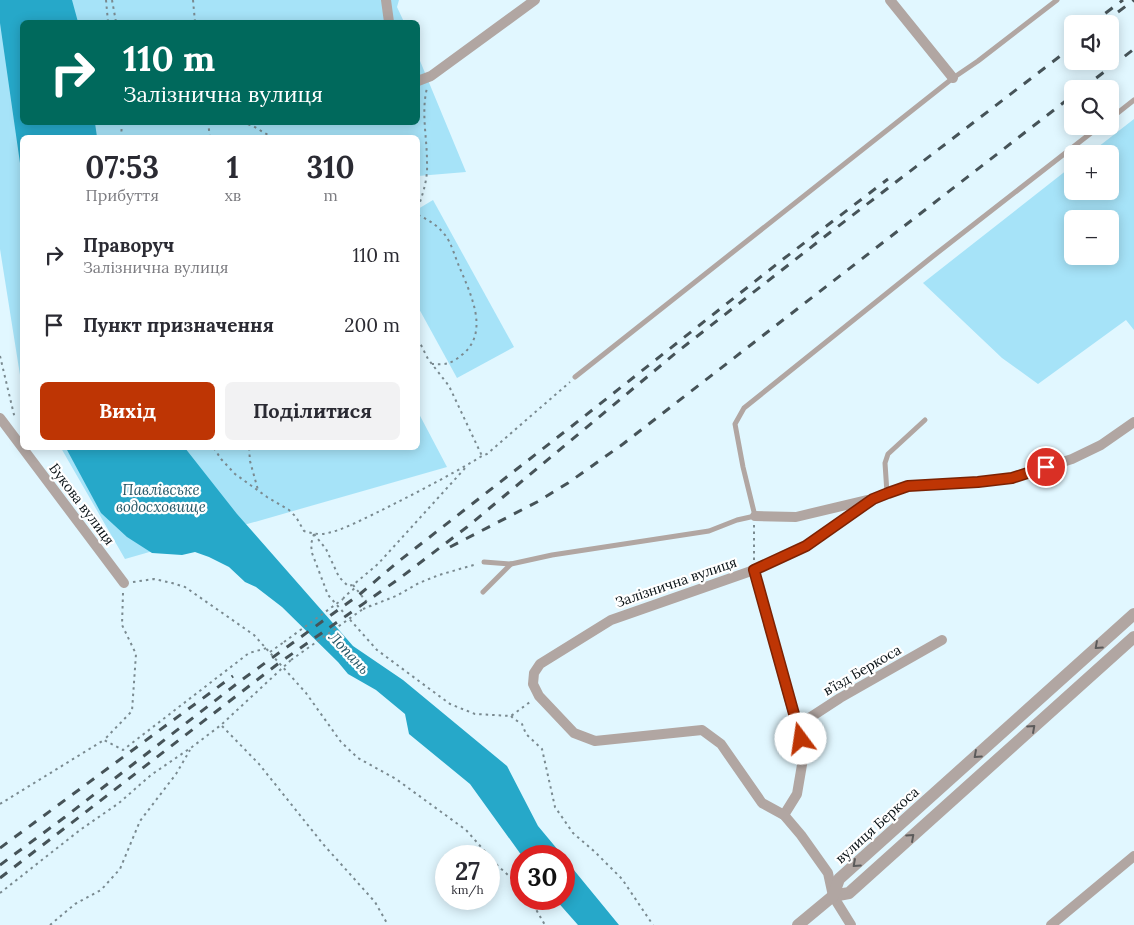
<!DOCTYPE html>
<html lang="uk">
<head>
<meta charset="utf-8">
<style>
  :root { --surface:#fff; --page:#f2f2f3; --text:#2b2b33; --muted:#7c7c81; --accent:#be3504 }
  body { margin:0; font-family:Lora,serif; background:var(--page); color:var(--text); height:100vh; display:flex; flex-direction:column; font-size:19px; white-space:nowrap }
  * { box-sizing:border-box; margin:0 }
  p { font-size:16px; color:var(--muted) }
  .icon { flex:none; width:28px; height:28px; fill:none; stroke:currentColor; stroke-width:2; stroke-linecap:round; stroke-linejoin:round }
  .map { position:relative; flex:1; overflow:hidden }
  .side { position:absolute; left:20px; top:135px; width:400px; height:315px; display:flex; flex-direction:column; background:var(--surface); border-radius:8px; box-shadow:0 2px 12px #0003 }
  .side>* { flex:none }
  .guide { position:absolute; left:20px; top:20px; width:400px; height:105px; border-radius:8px; box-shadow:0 2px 12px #0003; background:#00695c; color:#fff; overflow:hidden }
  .buttons { position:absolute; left:1064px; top:15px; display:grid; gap:10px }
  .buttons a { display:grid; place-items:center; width:55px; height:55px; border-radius:8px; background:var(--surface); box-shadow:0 2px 12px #0003; font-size:25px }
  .speed { position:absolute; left:435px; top:845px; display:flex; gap:10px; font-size:25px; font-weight:700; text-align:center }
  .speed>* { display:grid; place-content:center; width:65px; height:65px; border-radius:50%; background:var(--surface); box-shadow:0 2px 12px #0003; line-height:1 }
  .speed small { font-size:12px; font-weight:400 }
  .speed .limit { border:8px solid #d22; background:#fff; color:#111 }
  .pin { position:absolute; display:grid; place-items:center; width:42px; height:42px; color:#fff; margin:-21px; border:2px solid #fff; border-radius:50%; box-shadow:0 1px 5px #0007 }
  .me { position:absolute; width:55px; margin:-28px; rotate:346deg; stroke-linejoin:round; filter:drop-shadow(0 0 4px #0008) }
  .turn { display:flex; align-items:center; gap:18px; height:105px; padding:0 20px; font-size:22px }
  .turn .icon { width:65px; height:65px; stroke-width:2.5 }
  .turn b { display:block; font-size:35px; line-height:42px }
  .eta { display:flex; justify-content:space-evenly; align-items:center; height:85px; text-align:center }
  .eta b { font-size:30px; font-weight:700; line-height:35px }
  .button { display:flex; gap:10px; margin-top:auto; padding:10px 20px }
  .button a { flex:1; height:58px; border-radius:8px; background:var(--accent); color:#fff; font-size:20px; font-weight:700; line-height:58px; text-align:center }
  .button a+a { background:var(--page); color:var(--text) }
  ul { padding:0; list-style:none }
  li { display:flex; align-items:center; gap:15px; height:70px; padding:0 20px }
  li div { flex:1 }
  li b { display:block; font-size:19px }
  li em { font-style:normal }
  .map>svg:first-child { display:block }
</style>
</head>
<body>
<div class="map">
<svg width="1134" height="925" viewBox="0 0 1134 925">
  <rect width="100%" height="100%" fill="#e1f7ff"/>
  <g fill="#a6e3f8" fill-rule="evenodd">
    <polygon points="0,0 399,0 397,7 404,22 22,22 22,122 418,122 418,56 466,172 418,176 418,138 22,138 22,380 20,375 0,249"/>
    <path d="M 1134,119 L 1134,330 L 1126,320 L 1038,384 L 1002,358 L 923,283 L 1072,166 L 1072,191 L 1110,191 L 1110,154 L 1089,154 ZM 1072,219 L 1110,219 L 1110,256 L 1072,256 Z"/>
    <polygon points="433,200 514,347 457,378 418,307 418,209"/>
    <polygon points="418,412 447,467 125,559 61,448 418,448"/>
  </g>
  <g fill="#26a8c9">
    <polygon points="0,0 72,0 78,22 22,22 22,122 95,123 97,137 22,138 22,207 20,163 0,23"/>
    <polygon points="66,448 185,448 237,514 353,646 403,680 507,766 538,826 563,856 522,856 470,784 409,734 405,714 376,690 348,674 338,662 282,607 256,587 245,582 229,567 209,557 195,552 182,555 152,553 127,537 101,513"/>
    <polygon points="564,858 619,925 578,925 555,899 564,899"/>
  </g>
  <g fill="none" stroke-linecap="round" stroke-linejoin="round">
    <polyline stroke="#26a8c9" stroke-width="3" points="779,730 794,724"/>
    <g stroke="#7a8a90" stroke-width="2" stroke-dasharray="2.5 4" stroke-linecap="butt">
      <polyline points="106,0 108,22"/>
      <polyline points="112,0 116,22"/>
      <polyline points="193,0 195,22"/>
      <polyline points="208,122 210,138"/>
      <polyline points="242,122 253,126 273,138"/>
      <polyline points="121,138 122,122"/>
      <path d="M 418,208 C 423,193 428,179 427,162 C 427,137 421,112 427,88"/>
      <path d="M 418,215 C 429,220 437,225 445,235 C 451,242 455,257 459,266 C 470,293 490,331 463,354 C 451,364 447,365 432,364"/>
      <polyline points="418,339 428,359 449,386 482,456"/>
      <polyline points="0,356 15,419"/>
      <path d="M 214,448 L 221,459 L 235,474 L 267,497 L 289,510 L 296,517 L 304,531 C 310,533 315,534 322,534 C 340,532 363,519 380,511 C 414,494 449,476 482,456 L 487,454 L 570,382"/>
      <polyline points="249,448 250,461 258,490"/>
      <polyline points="314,534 311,544 312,553 328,595 377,650 450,704 475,714 511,716 530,702"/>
      <polyline points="314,534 326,549 339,577 348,586 353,585 378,564 467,466"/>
      <polyline points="754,560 754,525"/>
      <polyline points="133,582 154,579 172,583 185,587 254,635 306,693 341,742 358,758 396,779 466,830 497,865 521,887"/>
      <polyline points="353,585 370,606"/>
      <polyline points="123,593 122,625 136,654 132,711 104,740 123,750 249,653 267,648"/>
      <polyline points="343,599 345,596 355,588"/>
      <polyline points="363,609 396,596 419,583 439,575 477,564"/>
      <polyline points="270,652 284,642"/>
      <polyline points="511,716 514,719 522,724 526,734 542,749 555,807 573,833 595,852 622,879 653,925"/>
      <polyline points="222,726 259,764 323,844 375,902 388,925"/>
      <polyline points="0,804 104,740"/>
      <polyline points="0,893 80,830 119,803 151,775 192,747 221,725 291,660"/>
      <polyline points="530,899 545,925"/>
      <polyline points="50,925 75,904 101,890 120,869 140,821 176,774 190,750"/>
    </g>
    <g stroke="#b1a6a2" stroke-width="5">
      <polyline points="1110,119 1134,100"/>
      <polyline points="575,377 953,78 978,61 1057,0"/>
      <polyline points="887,493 885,463 888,454 925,420"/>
      <polyline points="484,562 511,564 552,555 709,531 737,520 755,516 743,467 735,424 744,408 932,257 1100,126"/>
      <polyline points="483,592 511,564"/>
    </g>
    <g stroke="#b1a6a2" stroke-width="10">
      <polyline points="386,0 389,22"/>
      <polyline points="890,0 953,78"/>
      <polyline points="418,79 418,81 431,76 535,0"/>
      <polyline points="0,418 124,583"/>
      <polyline points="755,516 796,517 867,500"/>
      <polyline points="754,570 804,753 797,794 784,815"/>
      <polyline points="797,726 840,698 942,640"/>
      <polyline points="851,925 833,896 828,873 801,835 784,815 762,803 721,744 702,730 595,741 574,733 539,696 533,684 534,673 540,664 611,620 754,570 806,546 873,499 887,493 908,486 978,482 1012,478 1072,459 1101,445 1134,422"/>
      <polyline points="1051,925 1134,856"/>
    </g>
    <g stroke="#b1a6a2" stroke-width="12">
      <polyline points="833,896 849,893 1134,637"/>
      <polyline points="798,925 833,896 839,879 1134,614"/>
    </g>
    <g stroke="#465358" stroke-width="3" stroke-dasharray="9 9" stroke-linecap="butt">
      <polyline points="1118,12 1134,0"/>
      <polyline points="1091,24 1123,0"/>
      <polyline points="1082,89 1134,49"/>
      <polyline points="450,547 537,502 568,483 623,444 1072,96"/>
      <polyline points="0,848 233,676"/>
      <polyline points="0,865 65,817 243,679 360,594 399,561 572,426 782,260 888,179"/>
      <polyline points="0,878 279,663 400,578 467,527 677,352 819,241 1072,47"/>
    </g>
    <g stroke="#7a8a90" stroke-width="2" stroke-dasharray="2.5 4" stroke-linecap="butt">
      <polyline points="284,642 343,599"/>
      <polyline points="291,660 363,609"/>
    </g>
  </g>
  <defs><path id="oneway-chevron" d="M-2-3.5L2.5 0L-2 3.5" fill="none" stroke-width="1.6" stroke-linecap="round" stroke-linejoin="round" transform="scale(1.25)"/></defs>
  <g stroke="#5c5b5b">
    <use href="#oneway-chevron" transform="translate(1098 646) rotate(138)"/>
    <use href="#oneway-chevron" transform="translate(1032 728) rotate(-42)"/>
    <use href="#oneway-chevron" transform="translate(977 755) rotate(138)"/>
    <use href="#oneway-chevron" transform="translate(911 837) rotate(-42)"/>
    <use href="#oneway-chevron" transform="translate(856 864) rotate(138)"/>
  </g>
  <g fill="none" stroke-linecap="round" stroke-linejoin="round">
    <defs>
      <polyline id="route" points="801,739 754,570 806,546 873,499 888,493 908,486 978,482 1012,478 1046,467"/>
    </defs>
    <use href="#route" stroke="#7c2203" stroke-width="12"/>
    <use href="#route" stroke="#be3504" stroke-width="9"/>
  </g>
  <g text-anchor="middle" stroke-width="4.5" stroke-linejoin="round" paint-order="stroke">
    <g font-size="14" fill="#071014" stroke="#fff">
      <text transform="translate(82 504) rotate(53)" y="5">Букова вулиця</text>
      <text transform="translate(676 582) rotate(-19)" y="5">Залізнична вулиця</text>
      <text transform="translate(862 670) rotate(-30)" y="5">в’їзд Беркоса</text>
      <text transform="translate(877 825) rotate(-42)" y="5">вулиця Беркоса</text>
    </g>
    <g font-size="15" font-style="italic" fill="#275867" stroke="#fff">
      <text x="161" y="495">Павлівське<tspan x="161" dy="17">водосховище</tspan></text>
      <text transform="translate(349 653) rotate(47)" y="5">Лопань</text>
    </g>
  </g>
</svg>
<div class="buttons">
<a><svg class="icon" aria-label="sound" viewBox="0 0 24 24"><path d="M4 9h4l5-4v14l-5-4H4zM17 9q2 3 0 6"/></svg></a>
<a><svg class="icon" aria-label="search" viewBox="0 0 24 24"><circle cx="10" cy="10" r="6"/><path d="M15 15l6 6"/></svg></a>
<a>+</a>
<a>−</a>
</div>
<div class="speed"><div>27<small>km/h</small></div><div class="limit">30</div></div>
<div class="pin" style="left:1046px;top:467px;background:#d93025"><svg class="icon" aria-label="arrive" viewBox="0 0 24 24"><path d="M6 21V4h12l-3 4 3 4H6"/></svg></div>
<svg class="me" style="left:801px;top:739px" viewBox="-20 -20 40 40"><circle r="19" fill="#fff"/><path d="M0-13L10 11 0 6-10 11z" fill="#be3504"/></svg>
<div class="guide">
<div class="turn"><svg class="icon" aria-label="right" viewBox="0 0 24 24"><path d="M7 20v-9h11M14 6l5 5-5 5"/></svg><div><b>110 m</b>Залізнична вулиця</div></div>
</div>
<section class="side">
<div class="eta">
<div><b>07:53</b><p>Прибуття</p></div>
<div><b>1</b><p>хв</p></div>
<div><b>310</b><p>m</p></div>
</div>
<ul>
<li><svg class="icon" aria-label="right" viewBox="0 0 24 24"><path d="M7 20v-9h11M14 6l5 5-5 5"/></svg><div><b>Праворуч</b><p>Залізнична вулиця</p></div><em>110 m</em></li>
<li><svg class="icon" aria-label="arrive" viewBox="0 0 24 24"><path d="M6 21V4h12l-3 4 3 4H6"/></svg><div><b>Пункт призначення</b></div><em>200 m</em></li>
</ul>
<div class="button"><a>Вихід</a><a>Поділитися</a></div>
</section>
</div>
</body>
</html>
